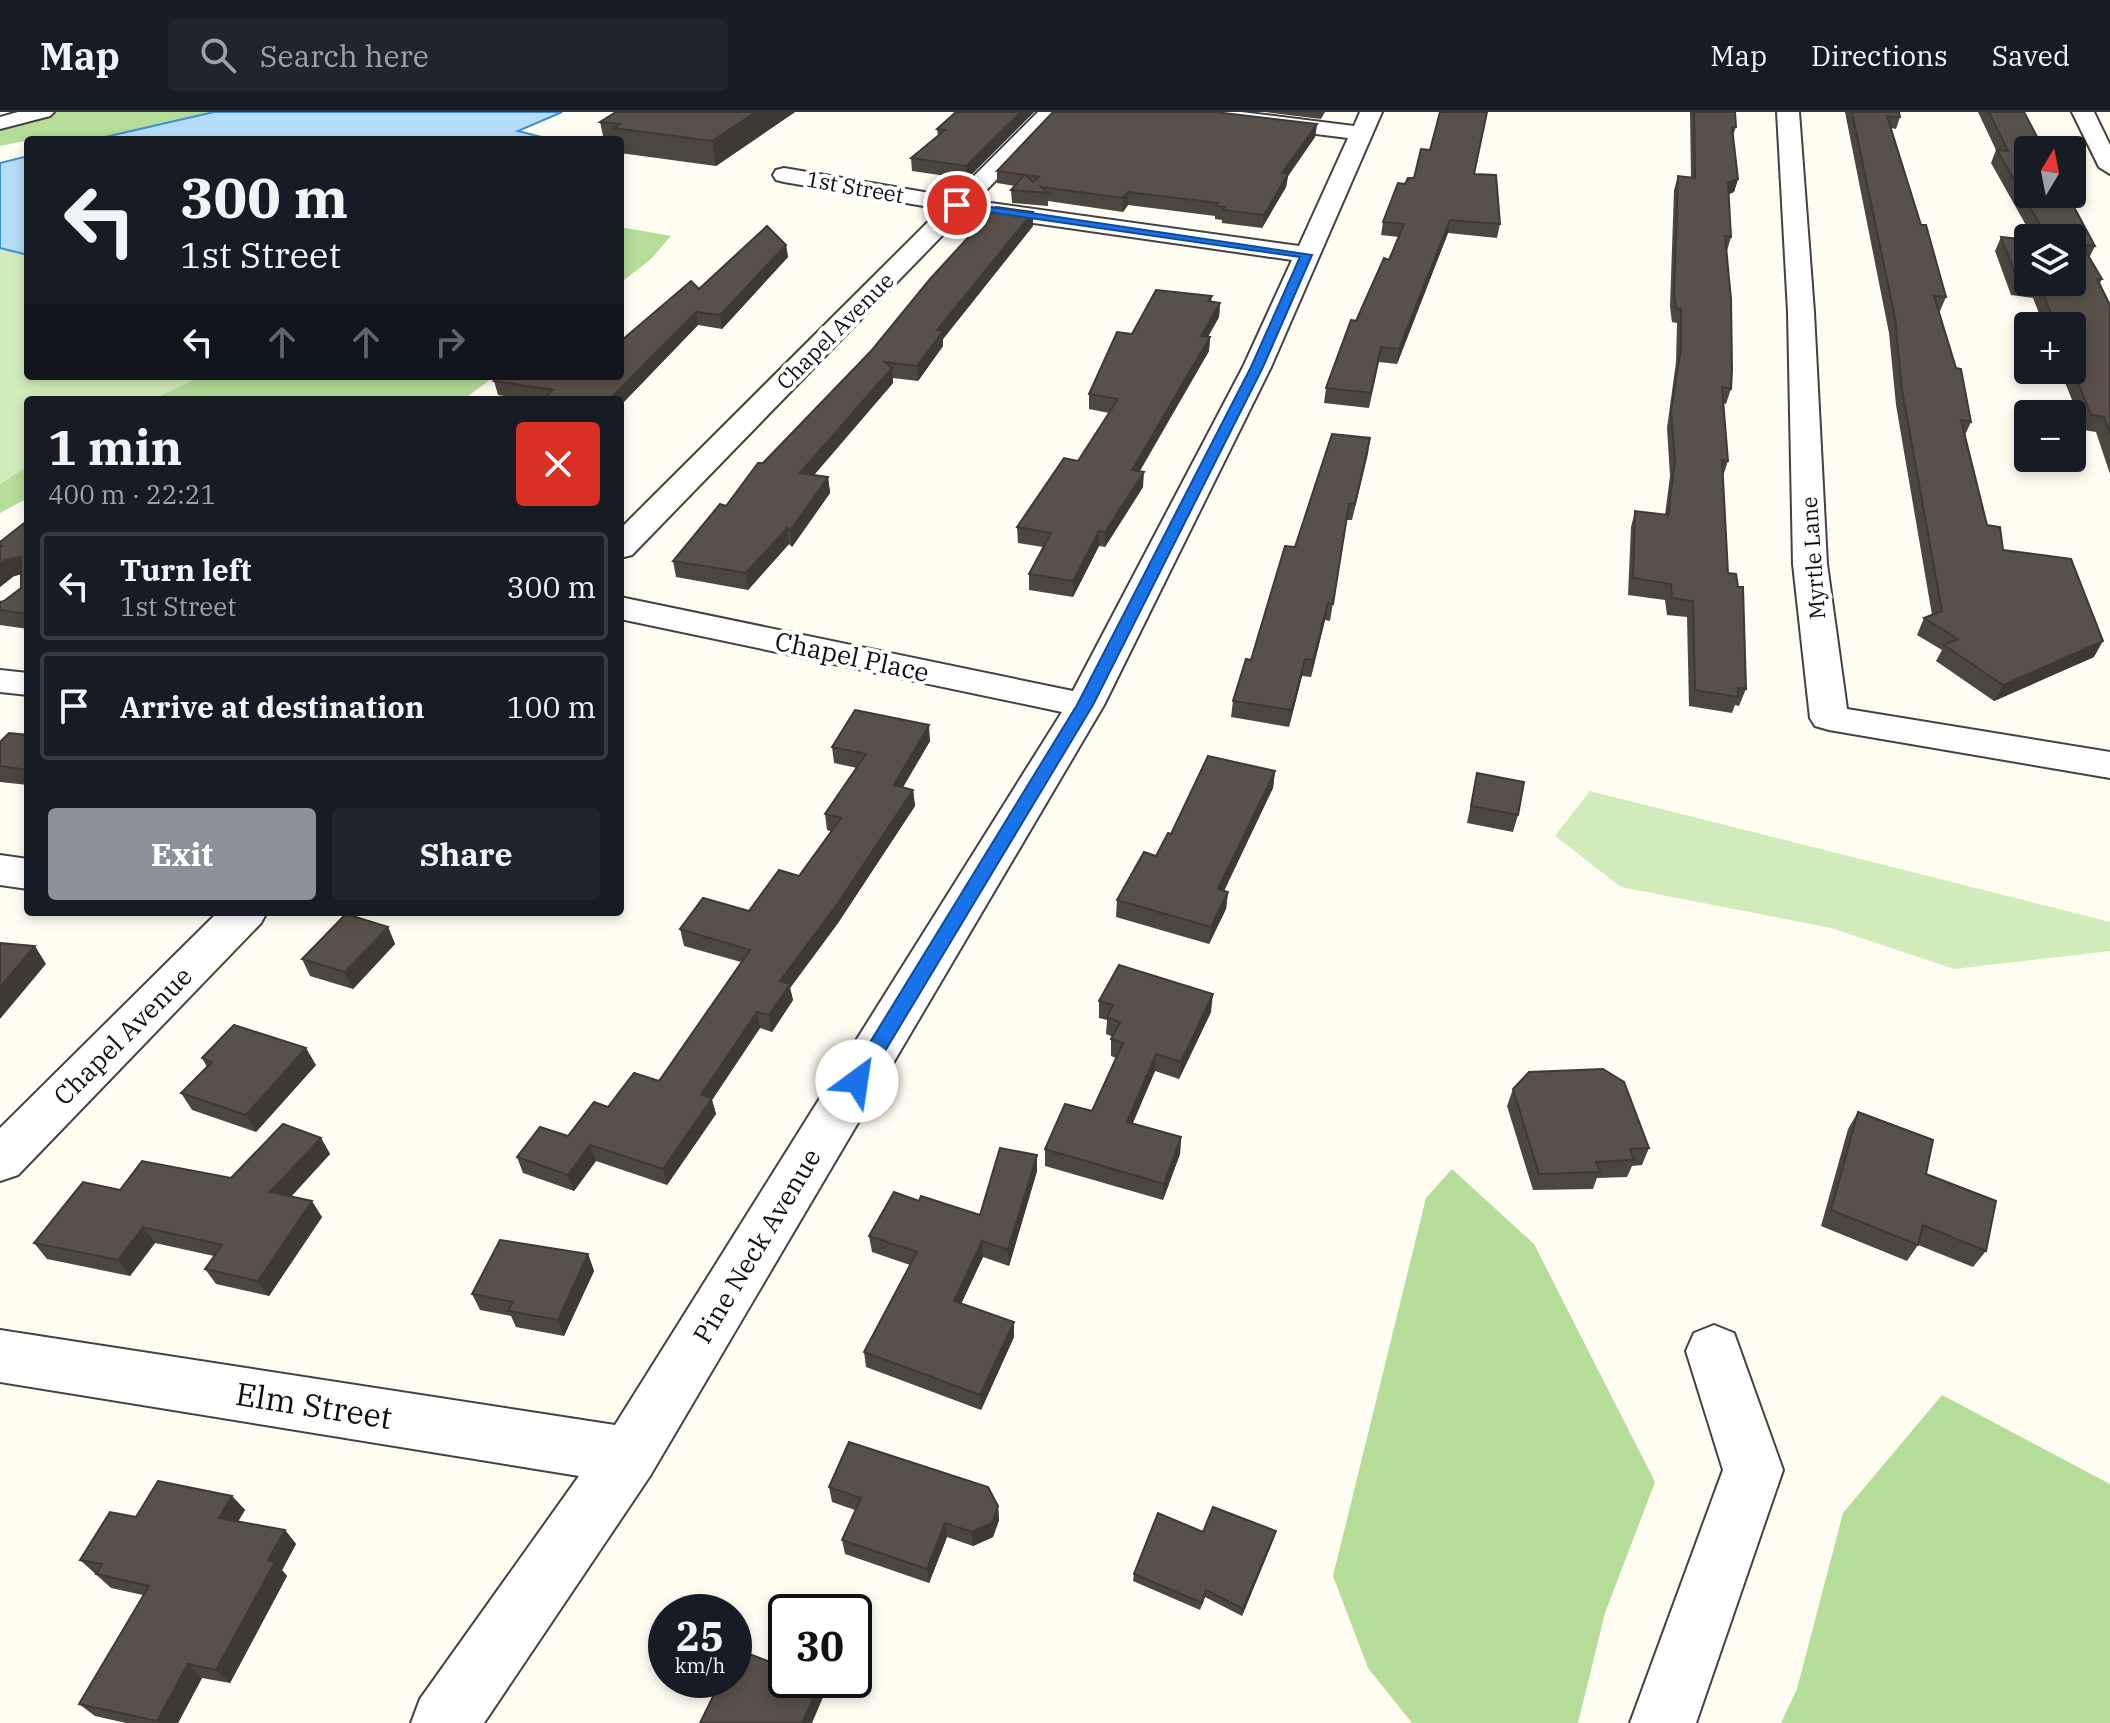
<!DOCTYPE html>
<html lang="en">
<head>
<meta charset="utf-8">
<style>
  :root { --surface:#171b24; --page:#20242c; --text:#f1f3f6; --muted:#9ea1a6; --line:#363941; --accent:#8c9099 }
  body { margin:0; font-family:"IBM Plex Serif",serif; background:var(--page); color:var(--text); height:100vh; display:flex; flex-direction:column; font-size:30px; white-space:nowrap }
  * { box-sizing:border-box; margin:0 }
  p { font-size:26px; color:var(--muted) }
  .icon { flex:none; width:44px; height:44px; fill:none; stroke:currentColor; stroke-width:2; stroke-linecap:round; stroke-linejoin:round }
  .map { position:relative; flex:1; overflow:hidden }
  .side { position:absolute; left:24px; top:284px; width:600px; height:520px; display:flex; flex-direction:column; background:var(--surface); border-radius:8px; box-shadow:0 4px 12px #0003 }
  .side>* { flex:none }
  .banner { position:absolute; left:24px; top:24px; width:600px; height:244px; border-radius:8px; box-shadow:0 4px 12px #0003; background:#171b24; color:var(--text); overflow:hidden }
  .needle { width:52px; rotate:10deg }
  .controls { position:absolute; left:2014px; top:24px; display:grid; gap:16px }
  .controls a { display:grid; place-items:center; width:72px; height:72px; border-radius:8px; background:var(--surface); box-shadow:0 4px 12px #0003; font-size:40px }
  .speed { position:absolute; left:648px; top:1482px; display:flex; gap:16px; font-size:40px; font-weight:700; text-align:center }
  .speed>* { display:grid; place-content:center; width:104px; height:104px; border-radius:50%; background:var(--surface); box-shadow:0 4px 12px #0003; line-height:1 }
  .speed small { font-size:20px; font-weight:400 }
  .speed .limit { border:4px solid #111; border-radius:12px; background:#fff; color:#111 }
  .pin { position:absolute; display:grid; place-items:center; width:68px; height:68px; color:#fff; margin:-34px; border:4px solid #fff; border-radius:50%; box-shadow:0 2px 8px #0007 }
  .me { position:absolute; width:88px; margin:-44px; rotate:31deg; stroke-linejoin:round; filter:drop-shadow(0 0 6px #0008) }
  .turn { display:flex; align-items:center; gap:28px; height:168px; padding:0 24px; font-size:36px }
  .turn .icon { width:104px; height:104px; stroke-width:2.5 }
  .turn b { display:block; font-size:56px; line-height:68px }
  .lanes { display:flex; align-items:center; height:76px; padding:0 24px; background:#0003; justify-content:center; gap:40px; direction:ltr }
  .lanes .off { opacity:.35 }
  .round { display:grid; place-items:center; flex:none; width:84px; height:84px; border-radius:8px; background:var(--page) }
  .headline { display:flex; align-items:center; justify-content:space-between; height:136px; padding:0 24px }
  h1 { font-size:48px; font-weight:700; line-height:60px }
  .primary-button { display:flex; gap:16px; margin-top:auto; padding:16px 24px }
  .primary-button a { flex:1; height:92px; border-radius:8px; background:var(--accent); color:#fff; font-size:32px; font-weight:700; line-height:92px; text-align:center }
  .primary-button a+a { background:var(--page); color:var(--text) }
  ul { padding:0; list-style:none }
  li { display:flex; align-items:center; gap:24px; height:108px; margin:0 16px 12px; padding:0 8px; border:4px solid var(--line); border-radius:8px }
  li div { flex:1 }
  li b { display:block; font-size:30px }
  li em { font-style:normal }
  header { display:flex; align-items:center; gap:48px; box-sizing:border-box; height:112px; padding:0 40px; background:var(--surface); border-bottom:2px solid var(--line) }
  header strong { font-size:38px }
  nav { display:flex; gap:44px; margin-inline-start:auto; font-size:28px }
  .search { width:560px; height:72px; background:var(--page); display:flex; align-items:center; gap:20px; box-sizing:border-box; padding:0 28px; border-radius:8px; color:var(--muted); font-size:30px }
  .map>svg:first-child { display:block }
</style>
</head>
<body>
<header>
<strong>Map</strong>
<div class="search"><svg class="icon" aria-label="search" viewBox="0 0 24 24"><circle cx="10" cy="10" r="6"/><path d="M15 15l6 6"/></svg>Search here</div>
<nav><a>Map</a><a>Directions</a><a>Saved</a></nav>
</header>
<div class="map">
<svg width="2110" height="1611" viewBox="0 0 2110 1611">
  <rect width="100%" height="100%" fill="#fffdf2"/>
  <g fill="#d2ebba">
    <polygon points="0,136 28,143 28,264 202,264 151,288 28,288 28,354 0,372"/>
    <polygon points="1590,679 2110,810 2110,839 1954,857 1831,816 1621,775 1555,724"/>
  </g>
  <g fill="#b5dc99">
    <polygon points="56,0 214,0 104,25 43,25 0,34 0,15"/>
    <polygon points="620,115 671,124 650,148 620,171"/>
    <polygon points="202,264 495,264 463,288 151,288"/>
    <polygon points="28,354 28,386 0,401 0,372"/>
    <polygon points="1452,1057 1534,1132 1655,1370 1605,1501 1578,1611 1412,1611 1368,1556 1333,1464 1426,1086"/>
    <polygon points="1942,1283 2110,1372 2110,1611 1781,1611 1797,1577 1843,1401"/>
  </g>
  <g fill="#b5ddf7" stroke="#3b90d0" stroke-width="2">
    <polygon points="214,0 562,0 518,19 553,28 92,28"/>
    <polygon points="28,44 28,143 0,136 0,51"/>
  </g>
  <g fill="none" stroke-linecap="round" stroke-linejoin="round">
    <defs>
      <g id="minor">
        <polygon points="18,0 54,0 50,4 0,17 0,5"/>
        <polygon points="1038,0 1061,0 976,89 1299,134 1348,26 1189,6 1178,0 1241,0 1354,14 1360,0 1382,0 1271,255 1104,593 650,1364 484,1611 411,1611 420,1587 579,1364 0,1270 0,1218 615,1313 1062,600 620,507 620,485 1073,579 1243,255 1292,148 964,101 632,443 620,446 620,417 941,97 784,70 776,68 773,63 776,58 784,56 953,85"/>
        <polygon points="1777,0 1799,0 1814,200 1827,452 1847,597 2110,640 2110,666 1829,618 1815,614 1810,606 1793,452 1788,200"/>
        <polygon points="2072,0 2094,0 2110,33 2110,62 2099,55"/>
        <polygon points="0,558 28,561 28,583 0,580"/>
        <polygon points="0,743 28,747 28,777 0,773"/>
        <polygon points="218,800 267,800 261,811 18,1063 0,1069 0,1016"/>
        <polygon points="1714,1213 1734,1221 1783,1358 1696,1611 1630,1611 1723,1358 1686,1239 1694,1221"/>
      </g>
    </defs>
    <use href="#minor" stroke="#424242" stroke-width="4"/>
    <use href="#minor" fill="#fff" fill-rule="evenodd"/>
  </g>
  <g fill="#4c4640">
    <polygon points="616,0 795,0 716,54 620,41 620,28 604,28 600,10"/>
    <polygon points="1034,0 967,67 912,59 911,46 938,24 937,17"/>
    <polygon points="1265,0 1325,0 1321,7"/>
    <polygon points="1690,0 1735,0 1736,15 1733,23 1738,67 1734,80 1729,82 1731,125 1727,139 1731,277 1726,292 1723,291 1728,349 1723,364 1728,461 1746,577 1739,594 1735,593 1732,601 1689,594 1687,505 1667,503 1665,488 1628,483 1631,415 1635,399 1665,403 1670,364 1667,316 1676,250 1677,211 1672,210 1670,195 1674,78 1678,64 1691,66"/>
    <polygon points="1845,0 1899,0 1900,5 1896,17 1891,16 1921,113 1946,185 1940,199 1939,199 1971,310 1965,323 1987,413 2003,438 2094,545 1994,589 1936,549 1942,538 1917,523 1924,506 1932,503 1896,293 1889,221"/>
    <polygon points="1978,0 2024,0 2095,134 2089,146 2102,167 2100,171 2110,193 2110,362 2096,320 2084,318 2060,258 2072,258 2072,214 2044,214 2033,186 2011,183 1995,139 2001,125 2015,127 2021,114 2027,115 1991,51 1996,38"/>
    <polygon points="1317,12 1315,25 1288,64 1286,75 1262,116 1222,111 1222,108 1215,107 1215,104 1128,93 1123,100 1048,89 1048,94 1012,91 1011,78 1015,74 997,71 997,59"/>
    <polygon points="1430,38 1474,62 1500,112 1497,126 1448,121 1397,252 1379,250 1369,296 1324,291 1326,276 1356,209 1389,148 1399,125 1381,123 1383,110 1405,72 1414,66"/>
    <polygon points="1033,114 943,227 943,234 918,269 893,266 893,271 814,363 828,365 830,381 792,435 789,432 748,478 676,465 673,449 726,394 763,351"/>
    <polygon points="786,133 788,145 722,217 698,213 620,294 620,288 530,288 498,283 494,269 622,228 699,177"/>
    <polygon points="1212,184 1211,190 1220,191 1219,205 1208,225 1210,225 1209,239 1140,359 1143,375 1105,435 1099,434 1073,485 1029,478 1029,462 1043,435 1018,431 1017,415 1078,349 1109,301 1089,297 1089,282 1132,222"/>
    <polygon points="1370,326 1352,408 1347,408 1330,509 1325,508 1311,565 1302,564 1289,615 1231,605 1233,589 1251,548 1295,435"/>
    <polygon points="28,408 28,517 0,513 0,490 4,489 21,476 21,462 14,464 0,475 0,430"/>
    <polygon points="28,623 28,673 0,670 0,630"/>
    <polygon points="930,629 903,675 913,678 915,694 838,811 790,876 793,888 772,920 760,916 712,988 716,1002 667,1073 596,1049 574,1079 523,1061 517,1045 568,1024 608,995 659,969 741,850 684,834 680,817 749,799 799,764 832,720 827,718 825,702 857,656 834,651 832,635"/>
    <polygon points="1275,659 1273,676 1224,778 1228,780 1226,797 1209,832 1116,805 1117,788 1156,744 1171,722"/>
    <polygon points="1477,661 1518,703 1513,720 1467,711"/>
    <polygon points="388,815 395,832 353,877 310,864 302,847"/>
    <polygon points="1099,889 1211,900 1179,967 1155,959 1133,1011 1181,1025 1180,1042 1163,1088 1045,1054 1045,1037 1092,999 1116,946 1111,944 1111,927 1113,925 1106,922 1107,908 1099,906"/>
    <polygon points="202,946 316,953 256,1020 192,998 181,981 207,955"/>
    <polygon points="1513,977 1649,1036 1642,1053 1632,1054 1627,1065 1597,1066 1593,1077 1533,1078 1507,994"/>
    <polygon points="1858,1000 1926,1062 1986,1139 1973,1155 1918,1133 1907,1149 1821,1114 1848,1017"/>
    <polygon points="321,1026 330,1042 291,1085 322,1105 269,1184 216,1172 205,1157 214,1144 155,1131 130,1164 47,1147 34,1131 120,1078 231,1066"/>
    <polygon points="1037,1059 1009,1154 983,1145 961,1192 1014,1210 1014,1225 981,1298 866,1255 864,1240 910,1153 872,1140 869,1124 919,1089 980,1103"/>
    <polygon points="588,1142 594,1159 564,1224 516,1215 511,1204 480,1198 472,1182"/>
    <polygon points="829,1375 998,1394 999,1408 993,1425 973,1434 947,1425 929,1471 845,1442 842,1428 855,1398 832,1390"/>
    <polygon points="232,1384 245,1398 238,1409 285,1418 296,1432 282,1458 287,1464 230,1571 202,1566 178,1611 126,1611 95,1604 79,1592 143,1483 111,1476 80,1448 136,1405"/>
    <polygon points="1203,1420 1274,1426 1242,1504 1205,1485 1200,1498 1133,1469 1134,1462"/>
  </g>
  <g fill="#3e3934">
    <polygon points="756,0 795,0 716,54 712,29"/>
    <polygon points="1021,0 1034,0 967,67 966,54"/>
    <polygon points="1317,12 1315,25 1288,64 1286,75 1262,116 1264,103 1282,61"/>
    <polygon points="1738,67 1734,80 1724,84 1728,71"/>
    <polygon points="1128,80 1128,93 1123,100 1123,86"/>
    <polygon points="1033,100 1033,114 943,227 943,234 918,269 917,254 937,218"/>
    <polygon points="1450,108 1448,121 1397,252 1399,237"/>
    <polygon points="786,133 788,145 722,217 720,203"/>
    <polygon points="1220,191 1219,205 1200,238 1201,224"/>
    <polygon points="696,200 698,213 620,294 620,288 609,288"/>
    <polygon points="1210,225 1209,239 1131,373 1132,358"/>
    <polygon points="892,256 893,271 802,377 800,361"/>
    <polygon points="1370,326 1368,342 1352,408 1355,392"/>
    <polygon points="1144,360 1143,375 1105,435 1105,420"/>
    <polygon points="828,365 830,381 792,435 790,419"/>
    <polygon points="787,416 789,432 748,478 746,461"/>
    <polygon points="1099,419 1099,434 1073,485 1073,469"/>
    <polygon points="21,445 28,461 14,464 0,475 0,452 5,448"/>
    <polygon points="1328,491 1325,508 1311,565 1313,548"/>
    <polygon points="2103,529 2094,545 1994,589 2003,573"/>
    <polygon points="1305,547 1302,564 1289,615 1292,598"/>
    <polygon points="929,613 930,629 895,689 894,673"/>
    <polygon points="1275,659 1273,676 1217,794 1218,777"/>
    <polygon points="913,678 915,694 838,811 790,876 793,888 772,920 769,903 780,869"/>
    <polygon points="1228,780 1226,797 1209,832 1211,815"/>
    <polygon points="388,815 395,832 353,877 345,860"/>
    <polygon points="35,834 46,852 0,907 0,875"/>
    <polygon points="1213,882 1211,900 1179,967 1181,950"/>
    <polygon points="757,900 760,916 712,988 716,1002 667,1073 663,1057 701,983"/>
    <polygon points="306,936 316,953 256,1020 246,1003"/>
    <polygon points="1156,942 1155,959 1126,1026 1127,1010"/>
    <polygon points="1181,1025 1180,1042 1163,1088 1164,1072"/>
    <polygon points="321,1026 330,1042 280,1096 270,1080"/>
    <polygon points="590,1033 596,1049 574,1079 568,1063"/>
    <polygon points="1037,1043 1037,1059 1009,1154 1008,1138"/>
    <polygon points="312,1089 322,1105 269,1184 258,1169"/>
    <polygon points="143,1115 155,1131 130,1164 118,1148"/>
    <polygon points="982,1129 983,1145 955,1205 954,1189"/>
    <polygon points="588,1142 594,1159 564,1224 558,1208"/>
    <polygon points="1014,1210 1014,1225 981,1298 980,1283"/>
    <polygon points="232,1384 245,1398 232,1420 219,1406"/>
    <polygon points="998,1394 999,1408 993,1425 973,1434 972,1420"/>
    <polygon points="945,1411 947,1425 929,1471 927,1457"/>
    <polygon points="285,1418 296,1432 282,1458 287,1464 230,1571 216,1558 268,1448"/>
    <polygon points="1276,1419 1274,1426 1242,1504 1243,1497"/>
    <polygon points="188,1552 202,1566 178,1611 160,1611 157,1609"/>
    <polygon points="821,1570 824,1583 812,1611 802,1611"/>
  </g>
  <g fill="#58514b" stroke="#3e3934" stroke-width="2" fill-rule="evenodd">
    <polygon points="616,0 756,0 712,29 614,16 620,12 600,10"/>
    <polygon points="956,0 1021,0 966,54 911,46 945,18 937,17"/>
    <path d="M 1053,0 L 1215,0 L 1317,12 L 1282,61 L 1288,62 L 1264,103 L 1223,98 L 1225,95 L 1216,94 L 1218,91 L 1128,80 L 1123,86 L 1041,75 L 1048,81 L 1011,78 L 1024,63 L 997,59 ZM 1025,63 L 1039,65 L 1033,70 Z"/>
    <polygon points="1440,0 1487,0 1474,62 1496,63 1500,112 1450,108 1399,237 1381,235 1371,281 1326,276 1351,208 1356,209 1384,146 1389,148 1404,112 1383,110 1398,71 1405,72 1408,66 1414,66 1421,37 1430,38"/>
    <polygon points="1694,0 1735,0 1736,15 1732,15 1738,67 1728,71 1731,125 1725,124 1731,187 1732,258 1731,277 1722,275 1728,349 1722,348 1728,461 1736,462 1738,475 1743,475 1746,577 1738,576 1738,585 1695,578 1693,489 1672,486 1671,472 1633,466 1635,399 1668,403 1675,349 1671,300 1681,235 1681,197 1676,196 1674,181 1678,64 1695,66"/>
    <polygon points="1852,0 1899,0 1900,5 1887,4 1921,113 1926,113 1946,185 1934,184 1956,256 1961,257 1971,310 1961,308 1987,413 2000,415 2003,438 2071,447 2103,529 2003,573 1944,533 1958,527 1924,506 1942,499 1902,278 1895,206"/>
    <polygon points="1989,0 2024,0 2044,38 2028,38 2028,82 2067,82 2095,134 2082,133 2102,167 2097,167 2110,193 2110,322 2104,305 2091,303 2072,255 2072,214 2056,214 2039,171 2018,169 2001,125 2028,128 2028,170 2072,170 2072,126 2028,126 2028,128 2021,114 2042,116 1997,38 2008,39"/>
    <polygon points="996,95 1033,100 937,218 943,219 917,254 885,250 892,256 800,361 828,365 790,419 787,416 746,461 673,449 720,392 726,394 758,351 763,351 872,238 930,167"/>
    <polygon points="767,114 786,133 720,203 696,200 609,288 542,288 553,278 494,269 501,264 620,264 620,228 622,228 691,169 699,177"/>
    <polygon points="1156,178 1212,184 1208,189 1220,191 1201,224 1210,225 1132,358 1144,360 1105,420 1099,419 1073,469 1029,462 1051,421 1017,415 1064,346 1078,349 1118,287 1089,282 1117,220 1132,222"/>
    <polygon points="1332,322 1370,326 1355,392 1349,392 1333,492 1328,491 1313,548 1305,547 1292,598 1233,589 1246,547 1251,548 1285,434 1295,435"/>
    <polygon points="28,408 28,502 0,498 0,490 4,489 21,476 21,445 5,448 0,452 0,436 2,434 0,434 0,430"/>
    <polygon points="855,598 929,613 894,673 913,678 836,794 780,869 790,872 769,903 757,900 701,983 712,986 663,1057 590,1033 568,1063 517,1045 540,1015 568,1024 594,990 608,995 634,961 659,969 750,838 680,817 703,786 749,799 779,758 799,764 841,706 825,702 866,642 832,635"/>
    <polygon points="9,621 28,623 28,658 0,654 0,630"/>
    <polygon points="1208,644 1275,659 1218,777 1228,780 1211,815 1117,788 1144,740 1156,744 1168,721 1171,722"/>
    <polygon points="1477,661 1524,670 1518,703 1471,694"/>
    <polygon points="346,802 388,815 345,860 302,847"/>
    <polygon points="0,831 35,834 0,875"/>
    <polygon points="1119,853 1213,882 1181,950 1156,942 1127,1010 1181,1025 1164,1072 1045,1037 1065,992 1092,999 1123,931 1111,927 1120,910 1107,905 1113,893 1099,889"/>
    <polygon points="234,913 306,936 246,1003 181,981 212,950 202,946"/>
    <polygon points="1603,957 1624,970 1649,1036 1630,1037 1634,1048 1596,1050 1600,1060 1539,1062 1513,977 1529,960"/>
    <polygon points="1858,1000 1933,1028 1926,1062 1996,1089 1986,1139 1923,1113 1918,1133 1831,1098"/>
    <polygon points="283,1012 321,1026 270,1080 312,1089 258,1169 205,1157 222,1133 143,1115 118,1148 34,1131 83,1070 120,1078 142,1049 231,1066"/>
    <polygon points="1000,1036 1037,1043 1008,1138 982,1129 954,1189 1014,1210 980,1283 864,1240 917,1140 869,1124 894,1080 919,1089 921,1084 980,1103"/>
    <polygon points="500,1128 588,1142 558,1208 508,1199 513,1190 472,1182"/>
    <polygon points="849,1330 988,1375 998,1394 992,1411 972,1420 945,1411 927,1457 842,1428 861,1386 829,1375"/>
    <polygon points="158,1369 232,1384 219,1406 285,1418 268,1448 275,1450 216,1558 188,1552 157,1609 79,1592 149,1474 96,1462 102,1452 80,1448 110,1400 136,1405"/>
    <polygon points="1213,1395 1276,1419 1243,1497 1206,1478 1202,1491 1134,1462 1158,1401 1203,1420"/>
    <polygon points="736,1537 786,1556 786,1568 815,1568 821,1570 802,1611 700,1611 721,1568 734,1568 734,1541"/>
  </g>
  <polygon fill="#1a73e8" stroke="#114b97" stroke-width="2" points="957,90 1312,143 1263,255 1093,593 864,974 850,974 847,969 850,963 1077,593 1251,255 1300,145 954,95"/>
  <g text-anchor="middle" stroke-width="8" stroke-linejoin="round" paint-order="stroke">
    <g font-size="22" fill="#0f0f0f" stroke="#fff">
      <text transform="translate(855 75) rotate(10)" y="8">1st Street</text>
      <text transform="translate(835 219) rotate(-45)" y="8">Chapel Avenue</text>
      <text transform="translate(1813 446) rotate(-94)" y="8">Myrtle Lane</text>
    </g>
    <g font-size="26" fill="#0f0f0f" stroke="#fff">
      <text transform="translate(852 545) rotate(12)" y="9">Chapel Place</text>
      <text transform="translate(123 924) rotate(-45)" y="9">Chapel Avenue</text>
      <text transform="translate(757 1134) rotate(-59)" y="9">Pine Neck Avenue</text>
    </g>
    <g font-size="32" fill="#0f0f0f" stroke="#fff">
      <text transform="translate(314 1294) rotate(9)" y="11">Elm Street</text>
    </g>
  </g>
</svg>
<div class="controls">
<a><svg class="needle" viewBox="-14 -14 28 28"><path d="M0-13l5 13h-10z" fill="#e53935"/><path d="M0 13l5-13h-10z" fill="#9ea1a6"/></svg></a>
<a><svg class="icon" aria-label="layers" viewBox="0 0 24 24"><path d="M12 4l9 5-9 5-9-5zM3 14l9 5 9-5"/></svg></a>
<a>+</a>
<a>−</a>
</div>
<div class="speed"><div>25<small>km/h</small></div><div class="limit">30</div></div>
<div class="pin" style="left:957px;top:93px;background:#d93025"><svg class="icon" aria-label="arrive" viewBox="0 0 24 24"><path d="M6 21V4h12l-3 4 3 4H6"/></svg></div>
<svg class="me" style="left:857px;top:969px" viewBox="-20 -20 40 40"><circle r="19" fill="#fff"/><path d="M0-13L10 11 0 6-10 11z" fill="#1a73e8"/></svg>
<div class="banner">
<div class="turn"><svg class="icon" aria-label="left" viewBox="0 0 24 24"><path d="M17 20v-9H6M10 6l-5 5 5 5"/></svg><div><b>300 m</b>1st Street</div></div>
<div class="lanes"><svg class="icon" aria-label="left" viewBox="0 0 24 24"><path d="M17 20v-9H6M10 6l-5 5 5 5"/></svg><svg class="icon off" aria-label="ahead" viewBox="0 0 24 24"><path d="M12 20V5M6 11l6-6 6 6"/></svg><svg class="icon off" aria-label="ahead" viewBox="0 0 24 24"><path d="M12 20V5M6 11l6-6 6 6"/></svg><svg class="icon off" aria-label="right" viewBox="0 0 24 24"><path d="M7 20v-9h11M14 6l5 5-5 5"/></svg></div>
</div>
<section class="side">
<div class="headline"><div><h1>1 min</h1><p>400 m · 22:21</p></div><a class="round" style="background:#d93025;color:#fff"><svg class="icon" aria-label="close" viewBox="0 0 24 24"><path d="M6 6l12 12M18 6L6 18"/></svg></a></div>
<ul>
<li><svg class="icon" aria-label="left" viewBox="0 0 24 24"><path d="M17 20v-9H6M10 6l-5 5 5 5"/></svg><div><b>Turn left</b><p>1st Street</p></div><em>300 m</em></li>
<li><svg class="icon" aria-label="arrive" viewBox="0 0 24 24"><path d="M6 21V4h12l-3 4 3 4H6"/></svg><div><b>Arrive at destination</b></div><em>100 m</em></li>
</ul>
<div class="primary-button"><a>Exit</a><a>Share</a></div>
</section>
</div>
</body>
</html>
